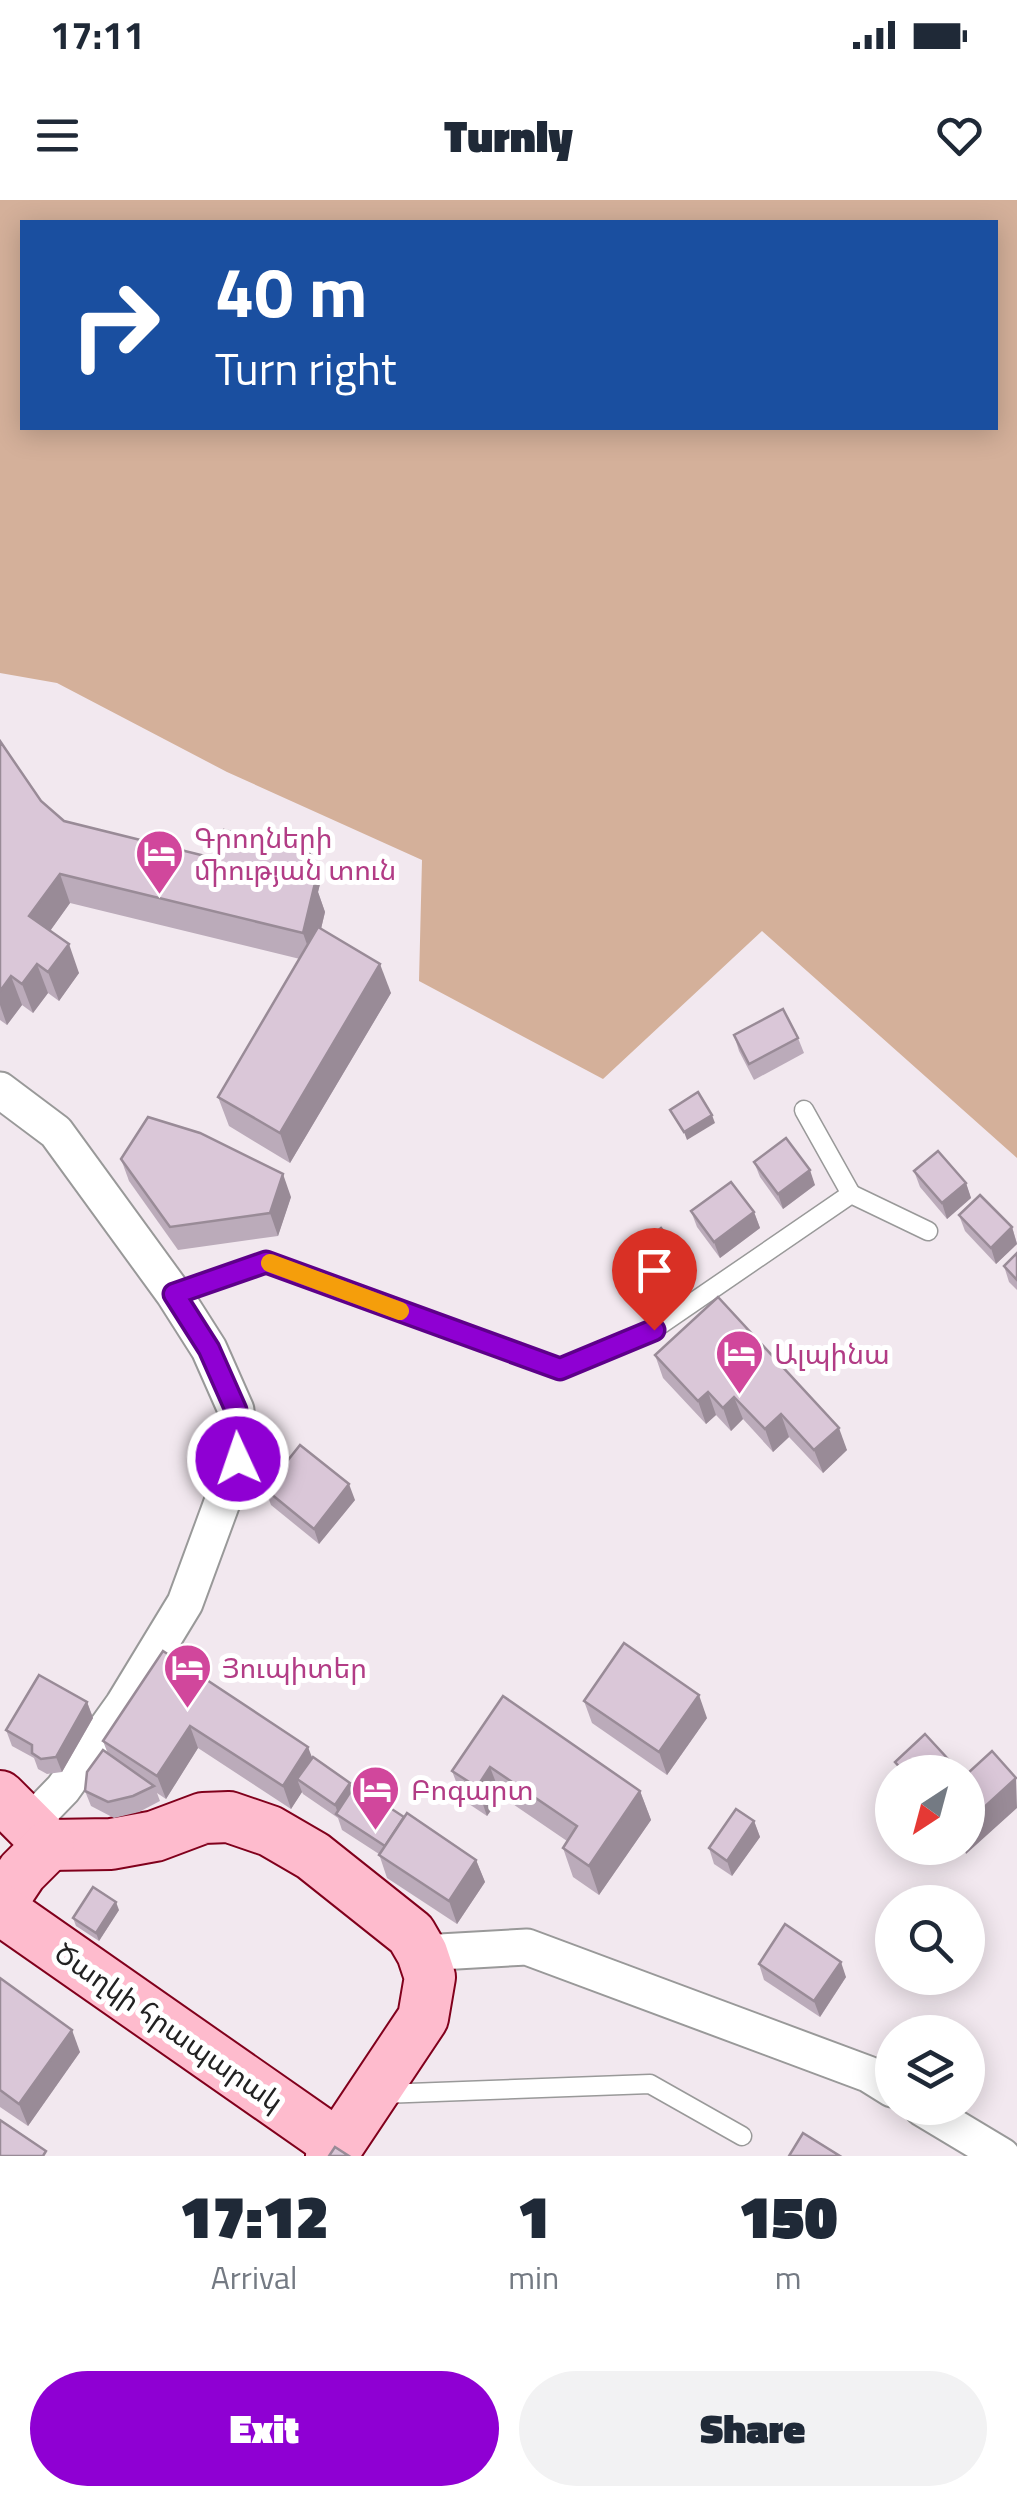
<!DOCTYPE html>
<html lang="en">
<head>
<meta charset="utf-8">
<style>
  :root { --surface:#fff; --page:#f2f2f3; --text:#1f2937; --muted:#747a83; --accent:#8f00d3 }
  body { margin:0; font-family:"Titillium Web","Noto Sans Armenian",sans-serif; background:var(--page); color:var(--text); height:100vh; display:flex; flex-direction:column; font-size:38px; white-space:nowrap }
  * { box-sizing:border-box; margin:0 }
  p { font-size:32px; color:var(--muted) }
  .icon { flex:none; width:55px; height:55px; fill:none; stroke:currentColor; stroke-width:2; stroke-linecap:round; stroke-linejoin:round }
  .map { position:relative; height:1956px; overflow:hidden }
  .side { display:flex; flex-direction:column; background:var(--surface); flex:1 }
  .side>* { flex:none }
  .top-card { position:absolute; left:20px; top:20px; width:978px; height:210px; border-radius:0px; box-shadow:0 5px 25px #0003; background:#1a4fa0; color:#fff; overflow:hidden }
  .needle { width:65px; rotate:216deg }
  .fabs { position:absolute; left:875px; top:1555px; display:grid; gap:20px }
  .fabs a { display:grid; place-items:center; width:110px; height:110px; border-radius:50%; background:var(--surface); box-shadow:0 5px 25px #0003; font-size:50px }
  .pin { position:absolute; display:grid; place-items:center; width:85px; height:85px; color:#fff; margin:-102px -42px; border-radius:50% 50% 50% 0; rotate:-45deg; box-shadow:0 0 10px #0007 }
  .pin .icon { rotate:45deg }
  .me { position:absolute; width:110px; margin:-55px; rotate:357deg; stroke-linejoin:round; filter:drop-shadow(0 0 8px #0008) }
  .turn { display:flex; align-items:center; gap:35px; height:210px; padding:0 30px; font-size:45px }
  .turn .icon { width:130px; height:130px; stroke-width:2.5 }
  .turn b { display:block; font-size:70px; line-height:85px }
  .eta { display:flex; justify-content:space-evenly; align-items:center; height:170px; text-align:center }
  .eta b { font-size:60px; font-weight:800; line-height:70px }
  .action { display:flex; gap:20px; margin-top:auto; padding:20px 30px }
  .action a { flex:1; height:115px; border-radius:60px; background:var(--accent); color:#fff; font-size:40px; font-weight:800; line-height:115px; text-align:center }
  .action a+a { background:var(--page); color:var(--text) }
  .status { display:flex; justify-content:space-between; align-items:center; height:70px; padding:0 50px; background:var(--surface); direction:ltr }
  .status svg { height:28px; fill:currentColor }
  header { display:flex; justify-content:space-between; align-items:center; height:130px; padding:0 30px; background:var(--surface); font-size:45px; font-weight:800 }
  .map>svg:first-child { display:block }
</style>
</head>
<body>
<div class="status"><b>17:11</b><svg viewBox="0 0 49 12"><path d="M0 12V9h3v3zM5 12V6h3v6zM10 12V3h3v9zM15 12V0h3v12zM26 1h20v11H26zM47 4h2v5h-2z"/></svg></div>
<header><svg class="icon" aria-label="menu" viewBox="0 0 24 24"><path d="M4 6h16M4 12h16M4 18h16"/></svg>Turnly<svg class="icon" aria-label="heart" viewBox="0 0 24 24"><path d="M12 20l-8-8c-3-5 5-10 8-4 3-6 11-1 8 4z"/></svg></header>
<div class="map">
<svg width="1017" height="1956" viewBox="0 0 1017 1956">
  <rect width="100%" height="100%" fill="#f2e8ef"/>
  <path fill="#d4b09a" fill-rule="evenodd" d="M 0,0 L 1017,0 L 1017,958 L 762,731 L 603,879 L 419,781 L 422,660 L 227,572 L 57,483 L 0,473 ZM 22,22 L 995,22 L 995,228 L 22,228 Z"/>
  <g fill="none" stroke-linecap="round" stroke-linejoin="round">
    <defs>
      <g id="lane">
        <polyline points="804,910 851,994"/>
        <polyline points="174,1094 266,1062 560,1169 654,1129 851,994 928,1031"/>
        <polyline points="382,1894 650,1884 742,1936"/>
      </g>
      <g id="street">
        <polyline points="0,890 56,932 174,1094 209,1149 236,1210 238,1259 185,1403 123,1505 63,1589 30,1623"/>
        <polyline points="422,1753 527,1747 868,1874 892,1889"/>
        <polyline points="922,1908 1002,1956"/>
      </g>
      <g id="secondary">
        <polyline points="0,1596 49,1645"/>
        <polyline points="49,1645 111,1644 155,1636 203,1618 229,1617 270,1631 313,1656 411,1734 422,1753 430,1777 423,1818 331,1956"/>
        <polyline points="0,1705 22,1672 49,1645"/>
        <polyline points="0,1709 338,1945"/>
      </g>
    </defs>
    <use href="#lane" stroke="#999" stroke-width="21"/>
    <use href="#street" stroke="#999" stroke-width="39"/>
    <use href="#secondary" stroke="#81001c" stroke-width="54"/>
    <use href="#lane" stroke="#fff" stroke-width="18"/>
    <use href="#street" stroke="#fff" stroke-width="35"/>
    <use href="#secondary" stroke="#febbcd" stroke-width="50"/>
  </g>
  <g fill="#bbabba">
    <polygon points="0,541 41,601 64,621 217,659 310,651 321,680 318,692 325,712 321,729 391,793 290,963 229,926 218,897 300,759 70,703 50,731 79,773 59,801 48,793 33,813 22,805 7,825 0,820"/>
    <polygon points="734,835 798,838 804,853 754,880 739,851"/>
    <polygon points="121,959 291,997 278,1036 178,1050 129,981"/>
    <polygon points="754,962 815,985 783,1009 760,977"/>
    <polygon points="914,971 966,983 971,998 947,1019 920,987"/>
    <polygon points="691,1011 754,1012 760,1028 720,1058 697,1027"/>
    <polygon points="959,1015 1012,1027 1017,1044 996,1064 965,1031"/>
    <polygon points="1017,1053 1017,1090 1009,1082 1004,1066"/>
    <polygon points="683,1056 689,1072 650,1103 628,1075 623,1059"/>
    <polygon points="718,1097 847,1250 823,1273 789,1237 773,1252 743,1219 731,1231 716,1215 706,1224 663,1178 655,1155"/>
    <polygon points="265,1289 355,1300 319,1344 271,1305"/>
    <polygon points="163,1451 312,1557 352,1590 404,1617 476,1660 485,1682 457,1724 387,1678 379,1654 342,1630 338,1618 303,1594 302,1592 291,1609 198,1548 166,1599 157,1593 160,1601 139,1612 114,1618 91,1606 85,1591 108,1554 103,1541"/>
    <polygon points="503,1496 640,1591 651,1620 599,1695 573,1677 563,1648 567,1641 501,1596 487,1616 463,1600 452,1571"/>
    <polygon points="584,1501 707,1518 667,1575 592,1523"/>
    <polygon points="87,1502 93,1518 62,1572 47,1574 38,1569 34,1558 12,1546 6,1530"/>
    <polygon points="754,1621 760,1637 732,1676 714,1664 709,1648"/>
    <polygon points="119,1710 99,1741 76,1726 73,1718"/>
    <polygon points="759,1764 846,1777 820,1817 764,1780"/>
    <polygon points="0,1778 80,1852 28,1926 0,1907"/>
  </g>
  <g fill="#998b97">
    <polygon points="310,651 321,680 318,692 325,712 313,762 303,733 304,680"/>
    <polygon points="60,674 70,703 40,745 29,716"/>
    <polygon points="69,744 79,773 59,801 48,772"/>
    <polygon points="37,764 48,793 33,813 22,784"/>
    <polygon points="380,764 391,793 290,963 280,933"/>
    <polygon points="11,776 22,805 7,825 0,805 0,791"/>
    <polygon points="712,915 715,923 687,940 684,932"/>
    <polygon points="810,970 815,985 783,1009 778,994"/>
    <polygon points="283,974 291,997 278,1036 270,1013"/>
    <polygon points="966,983 971,998 947,1019 942,1003"/>
    <polygon points="754,1012 760,1028 720,1058 714,1042"/>
    <polygon points="1012,1027 1017,1044 996,1064 991,1048"/>
    <polygon points="683,1056 689,1072 650,1103 644,1087"/>
    <polygon points="708,1192 716,1215 706,1224 698,1201"/>
    <polygon points="734,1197 743,1219 731,1231 723,1208"/>
    <polygon points="781,1214 789,1237 773,1252 765,1229"/>
    <polygon points="839,1228 847,1250 823,1273 814,1250"/>
    <polygon points="349,1284 355,1300 319,1344 314,1329"/>
    <polygon points="699,1495 707,1518 667,1575 659,1552"/>
    <polygon points="87,1502 93,1518 62,1572 56,1557"/>
    <polygon points="190,1526 198,1548 166,1599 157,1576"/>
    <polygon points="308,1547 317,1570 297,1579 302,1592 291,1609 283,1586"/>
    <polygon points="490,1567 501,1596 487,1616 477,1587"/>
    <polygon points="1016,1578 1017,1608 966,1654 964,1648 968,1648 968,1622"/>
    <polygon points="350,1583 356,1598 339,1616 335,1605"/>
    <polygon points="640,1591 651,1620 599,1695 589,1666"/>
    <polygon points="754,1621 760,1637 732,1676 727,1661"/>
    <polygon points="476,1660 485,1682 457,1724 449,1701"/>
    <polygon points="116,1702 119,1710 99,1741 96,1733"/>
    <polygon points="841,1762 846,1777 820,1817 814,1801"/>
    <polygon points="72,1830 80,1852 28,1926 19,1904"/>
  </g>
  <g fill="#dac7d8" stroke="#998b97" stroke-width="2.5">
    <polygon points="0,541 41,601 64,621 217,659 224,630 310,651 304,680 315,683 303,733 60,674 29,716 69,744 48,772 37,764 22,784 11,776 0,791"/>
    <polygon points="318,727 380,764 280,933 218,897"/>
    <polygon points="783,809 798,838 749,864 734,835"/>
    <polygon points="698,892 712,915 684,932 670,910"/>
    <polygon points="148,917 200,933 283,974 270,1013 170,1027 121,959"/>
    <polygon points="786,938 810,970 778,994 754,962"/>
    <polygon points="938,951 966,983 942,1003 914,971"/>
    <polygon points="731,982 754,1012 714,1042 691,1011"/>
    <polygon points="980,995 1012,1027 991,1048 959,1015"/>
    <polygon points="661,1028 683,1056 644,1087 623,1059"/>
    <polygon points="1017,1053 1017,1080 1004,1066"/>
    <polygon points="718,1097 839,1228 814,1250 781,1214 765,1229 734,1197 723,1208 708,1192 698,1201 655,1155"/>
    <polygon points="300,1245 349,1284 314,1329 265,1289"/>
    <polygon points="624,1443 699,1495 659,1552 584,1501"/>
    <polygon points="163,1451 308,1547 283,1586 190,1526 157,1576 103,1541"/>
    <polygon points="39,1475 87,1502 56,1557 41,1559 32,1553 32,1545 6,1530"/>
    <polygon points="503,1496 640,1591 589,1666 563,1648 577,1626 490,1567 477,1587 452,1571"/>
    <polygon points="925,1534 960,1572 904,1572 895,1562"/>
    <polygon points="103,1550 154,1586 133,1596 108,1602 85,1591 87,1572"/>
    <polygon points="992,1551 1016,1578 968,1622 968,1573"/>
    <polygon points="313,1557 350,1583 335,1605 297,1579"/>
    <polygon points="355,1585 404,1617 385,1646 336,1614"/>
    <polygon points="736,1609 754,1621 727,1661 709,1648"/>
    <polygon points="407,1613 476,1660 449,1701 379,1655"/>
    <polygon points="93,1687 116,1702 96,1733 73,1718"/>
    <polygon points="785,1724 841,1762 814,1801 759,1764"/>
    <polygon points="0,1778 72,1830 19,1904 0,1890"/>
    <polygon points="0,1920 46,1951 43,1956 0,1956"/>
    <polygon points="803,1933 840,1956 789,1956"/>
    <polygon points="335,1947 349,1956 329,1956"/>
  </g>
  <g fill="none" stroke-linecap="round" stroke-linejoin="round">
    <defs>
      <polyline id="route" points="238,1259 236,1210 209,1149 174,1094 266,1062 560,1169 654,1130"/>
    </defs>
    <use href="#route" stroke="#5d0089" stroke-width="25"/>
    <use href="#route" stroke="#8f00d3" stroke-width="18"/>
    <polyline stroke="#f59e0b" stroke-width="18" points="270,1063 400,1111"/>
  </g>
  <defs>
    <symbol id="hotel-pin" viewBox="-11 -11 22 30"><path d="M0 17L-7.5 6A9.5 9.5 0 1 1 7.5 6Z" fill="#d1479c" stroke="#fff"/><path d="M-6-4.5h1.5V1H6V5H4.5V3h-9V5H-6ZM-4 0a1.8 1.8 0 1 1 3.6 0ZM.5 0V-2.5h3Q6-2.5 6 0Z" fill="#fff"/></symbol>
  </defs>
  <g fill-rule="evenodd">
    <use href="#hotel-pin" x="132" y="626" width="55" height="75"/>
    <use href="#hotel-pin" x="712" y="1126" width="55" height="75"/>
    <use href="#hotel-pin" x="160" y="1440" width="55" height="75"/>
    <use href="#hotel-pin" x="348" y="1562" width="55" height="75"/>
  </g>
  <g text-anchor="middle" stroke-width="10" stroke-linejoin="round" paint-order="stroke">
    <g font-size="28" fill="#b23c85" stroke="#fff" text-anchor="start">
      <text x="194" y="648">Գրողների<tspan x="194" dy="32">միության տուն</tspan></text>
      <text x="774" y="1164">Ալպինա</text>
      <text x="222" y="1478">Յուպիտեր</text>
      <text x="411" y="1600">Բոգարտ</text>
    </g>
    <g font-size="28" fill="#222" stroke="#fff">
      <text transform="translate(169 1827) rotate(35)" y="10">Ծաղկի հրապարակ</text>
    </g>
  </g>
</svg>
<div class="fabs">
<a><svg class="needle" viewBox="-14 -14 28 28"><path d="M0-13l5 13h-10z" fill="#e53935"/><path d="M0 13l5-13h-10z" fill="#747a83"/></svg></a>
<a><svg class="icon" aria-label="search" viewBox="0 0 24 24"><circle cx="10" cy="10" r="6"/><path d="M15 15l6 6"/></svg></a>
<a><svg class="icon" aria-label="layers" viewBox="0 0 24 24"><path d="M12 4l9 5-9 5-9-5zM3 14l9 5 9-5"/></svg></a>
</div>
<div class="pin" style="left:654px;top:1130px;background:#d93025"><svg class="icon" aria-label="arrive" viewBox="0 0 24 24"><path d="M6 21V4h12l-3 4 3 4H6"/></svg></div>
<svg class="me" style="left:238px;top:1259px" viewBox="-20 -20 40 40"><circle r="17" fill="#8f00d3" stroke="#fff" stroke-width="3"/><path d="M0-11L8 9 0 5-8 9z" fill="#fff"/></svg>
<div class="top-card">
<div class="turn"><svg class="icon" aria-label="right" viewBox="0 0 24 24"><path d="M7 20v-9h11M14 6l5 5-5 5"/></svg><div><b>40 m</b>Turn right</div></div>
</div>
</div>
<section class="side">
<div class="eta">
<div><b>17:12</b><p>Arrival</p></div>
<div><b>1</b><p>min</p></div>
<div><b>150</b><p>m</p></div>
</div>
<div class="action"><a>Exit</a><a>Share</a></div>
</section>
</body>
</html>
